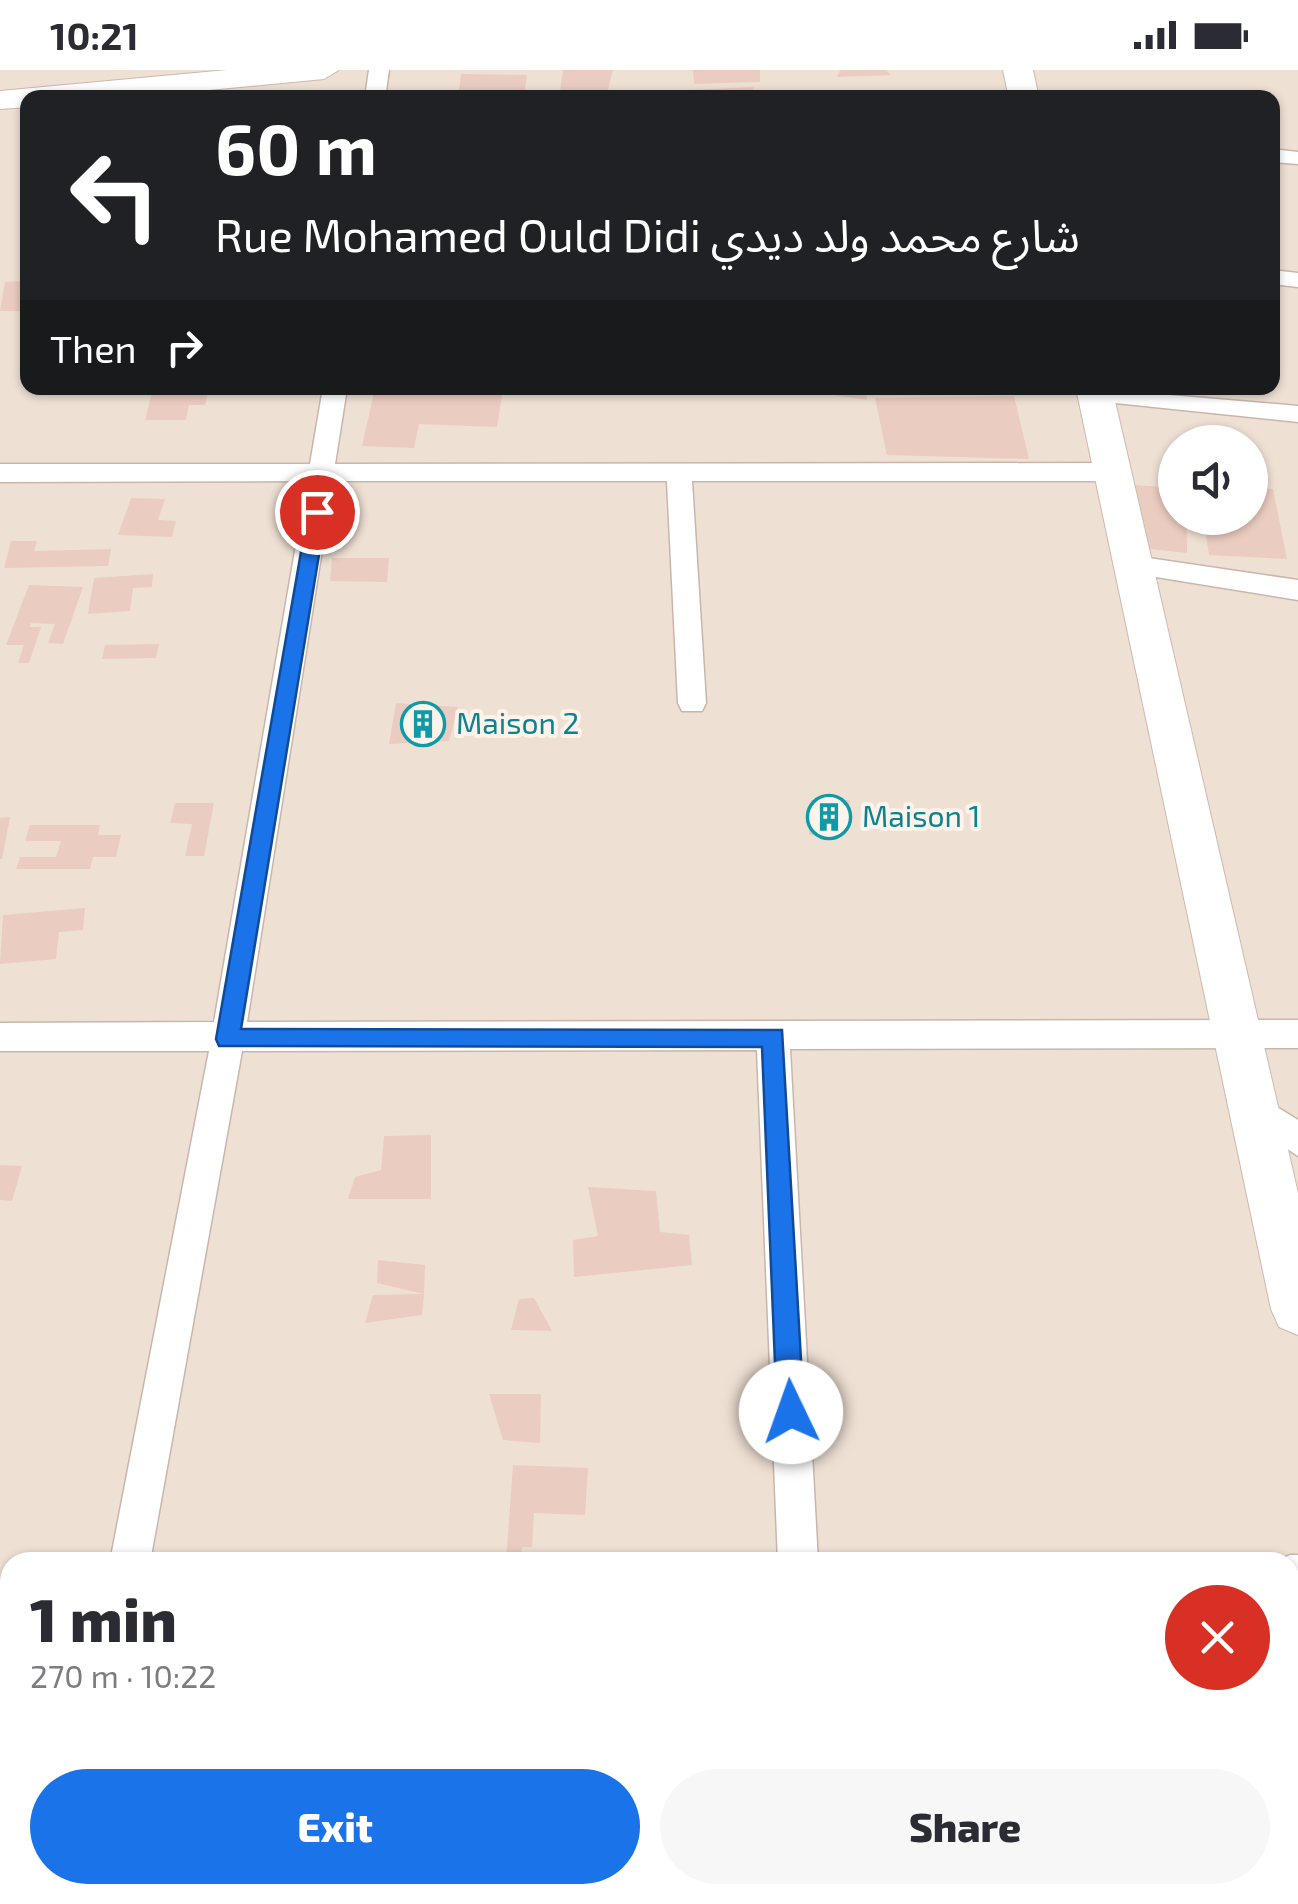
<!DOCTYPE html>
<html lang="en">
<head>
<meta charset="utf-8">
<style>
  :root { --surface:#fff; --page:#f7f7f7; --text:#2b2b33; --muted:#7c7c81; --accent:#1a73e8 }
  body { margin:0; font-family:"Exo 2","Noto Sans Arabic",sans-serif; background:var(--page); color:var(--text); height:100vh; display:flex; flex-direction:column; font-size:38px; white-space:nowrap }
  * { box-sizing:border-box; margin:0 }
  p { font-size:32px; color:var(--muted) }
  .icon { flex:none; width:55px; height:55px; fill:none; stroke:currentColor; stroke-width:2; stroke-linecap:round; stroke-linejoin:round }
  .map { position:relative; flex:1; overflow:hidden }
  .sheet { position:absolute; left:0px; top:1482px; width:1300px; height:352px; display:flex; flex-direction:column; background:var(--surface); border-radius:30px 30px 0 0; box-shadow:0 2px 8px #0004 }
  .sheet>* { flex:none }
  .hud { position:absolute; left:20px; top:20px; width:1260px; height:305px; border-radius:20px; box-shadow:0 2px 8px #0004; background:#202124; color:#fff; overflow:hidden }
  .controls { position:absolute; left:1158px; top:355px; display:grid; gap:20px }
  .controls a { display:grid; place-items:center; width:110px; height:110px; border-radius:50%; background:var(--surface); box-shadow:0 2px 8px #0004; font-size:50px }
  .pin { position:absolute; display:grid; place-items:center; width:85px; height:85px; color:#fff; margin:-42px; border:5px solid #fff; border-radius:50%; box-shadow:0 2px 10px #0007 }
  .me { position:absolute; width:110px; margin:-55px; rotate:357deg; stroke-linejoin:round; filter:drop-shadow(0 0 8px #0008) }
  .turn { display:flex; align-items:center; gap:35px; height:210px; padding:0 30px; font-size:45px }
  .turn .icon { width:130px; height:130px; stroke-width:2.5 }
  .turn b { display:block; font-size:70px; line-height:85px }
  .then { display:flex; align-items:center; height:95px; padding:0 30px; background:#0003; gap:20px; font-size:38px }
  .round { display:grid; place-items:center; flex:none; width:105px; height:105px; border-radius:52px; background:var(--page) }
  .headline { display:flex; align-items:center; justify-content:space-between; height:170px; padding:0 30px }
  h1 { font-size:60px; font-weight:800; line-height:75px }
  .primary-button { display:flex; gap:20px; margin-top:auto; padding:20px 30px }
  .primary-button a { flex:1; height:115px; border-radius:60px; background:var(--accent); color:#fff; font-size:40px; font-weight:800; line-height:115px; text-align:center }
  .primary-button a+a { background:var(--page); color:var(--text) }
  .status { display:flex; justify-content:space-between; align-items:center; height:70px; padding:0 50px; background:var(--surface); direction:ltr }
  .status svg { height:28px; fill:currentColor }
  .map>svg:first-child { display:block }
</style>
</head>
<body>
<div class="status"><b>10:21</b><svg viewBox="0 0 49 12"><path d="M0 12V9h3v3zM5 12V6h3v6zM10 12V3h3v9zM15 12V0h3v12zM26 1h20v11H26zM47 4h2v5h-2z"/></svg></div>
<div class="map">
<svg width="1298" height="1834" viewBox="0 0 1298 1834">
  <rect width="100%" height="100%" fill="#f9efe5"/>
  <path fill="#efe0d4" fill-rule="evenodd" d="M 0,0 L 1298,0 L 1298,1834 L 0,1834 ZM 28,28 L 1272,28 L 1272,318 L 28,318 ZM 1175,372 L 1250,372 L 1250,448 L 1175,448 ZM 10,1492 L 1290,1492 L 1290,1825 L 10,1825 Z"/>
  <g fill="#ebccc0">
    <polygon points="563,0 613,0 606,28 559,28"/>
    <polygon points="693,0 760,0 760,12 694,14"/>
    <polygon points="840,0 886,0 891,5 837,7"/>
    <polygon points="461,4 527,5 524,28 458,28"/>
    <polygon points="753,17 755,28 648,28 650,22"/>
    <polygon points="26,211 21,228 28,228 28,241 0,241 5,212"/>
    <polygon points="153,318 209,318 205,335 189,335 186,350 145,350"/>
    <polygon points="375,318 503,318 497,357 419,354 414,378 362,376"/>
    <polygon points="801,318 865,318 867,330 800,320"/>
    <polygon points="1014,326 1029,389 887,385 875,328"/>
    <polygon points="1135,415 1175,418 1175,448 1187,448 1187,483 1149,479"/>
    <polygon points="1250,418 1273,419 1287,489 1209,485 1203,448 1250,448"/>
    <polygon points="131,428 165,429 158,450 176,451 172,467 118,465"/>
    <polygon points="11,471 37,471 34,481 111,479 108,496 4,498"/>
    <polygon points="332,488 389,488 387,512 330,511"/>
    <polygon points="153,504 152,517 133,518 130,541 88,544 94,508"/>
    <polygon points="29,515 83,517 63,574 48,573 55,554 31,553 30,557 41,557 29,593 18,593 24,575 6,575"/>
    <polygon points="159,574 156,588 102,589 105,575"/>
    <polygon points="396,633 458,637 449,671 389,674"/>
    <polygon points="811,730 850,730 845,764 809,765"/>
    <polygon points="175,733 214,733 204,786 185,786 192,754 170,753"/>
    <polygon points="10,747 2,789 0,789 0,748"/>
    <polygon points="30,755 100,755 98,765 121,765 116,787 93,787 90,799 16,799 20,787 56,787 61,771 25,771"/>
    <polygon points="85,838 83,860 59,862 56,889 0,894 3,845"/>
    <polygon points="431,1065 431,1129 348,1129 355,1107 381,1100 384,1066"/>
    <polygon points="0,1095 22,1096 12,1131 0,1130"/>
    <polygon points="588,1117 656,1121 660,1162 689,1165 692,1195 574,1207 573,1170 598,1166"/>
    <polygon points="378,1190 425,1195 424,1224 377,1213"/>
    <polygon points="424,1224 422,1245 365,1253 373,1225"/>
    <polygon points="534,1228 552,1261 511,1260 519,1229"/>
    <polygon points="489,1324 541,1324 540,1373 503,1370"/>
    <polygon points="513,1395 588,1398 585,1445 534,1443 532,1477 522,1477 521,1492 506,1492"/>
    <polygon points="1292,1735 1298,1766 1298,1834 1191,1834 1189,1825 1290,1825"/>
  </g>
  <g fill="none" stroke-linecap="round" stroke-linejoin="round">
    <defs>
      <g id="street">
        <polygon points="369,0 389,0 385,28 365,28"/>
        <polygon points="1272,79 1298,82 1298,94 1272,92"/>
        <polygon points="1272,200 1298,203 1298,217 1272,214"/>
        <polygon points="323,318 347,318 335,394 1114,393 1127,402 1114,411 692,411 706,633 702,641 682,641 678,633 667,411 333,411 247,952 1298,950 1298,978 790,979 818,1492 778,1492 757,980 242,981 150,1492 110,1492 209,981 0,981 0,953 214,952 307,411 0,412 0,394 310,394"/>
        <polygon points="1087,318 1298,336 1298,352 1096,331 1087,329 1084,323"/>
        <polygon points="1135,486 1298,510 1298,530 1125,502 1122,495 1125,488"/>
        <polygon points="1254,1023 1298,1050 1298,1086 1242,1049 1237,1038 1242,1027"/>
        <polygon points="1290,1485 1298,1485 1298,1525 1290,1525 1290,1492 1275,1492"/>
        <polygon points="46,1825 90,1825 89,1834 45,1834"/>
        <rect x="788" y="1825" width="44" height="9"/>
      </g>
      <g id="secondary">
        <polygon points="227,0 339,0 324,9 125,28 28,28 28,37 0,39 0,21"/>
        <polygon points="1003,0 1033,0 1039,28 1009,28"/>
        <polygon points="1076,318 1112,318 1298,1123 1298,1265 1279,1257 1271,1239"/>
      </g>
    </defs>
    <use href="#street" stroke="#c8b6ad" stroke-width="3"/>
    <use href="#secondary" stroke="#cdb8ae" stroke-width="2"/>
    <use href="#street" fill="#fff" fill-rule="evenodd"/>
    <use href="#secondary" fill="#fff" fill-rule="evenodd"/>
  </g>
  <polygon fill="#1a73e8" stroke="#114b97" stroke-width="2.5" points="317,436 326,442 241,959 782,960 804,1342 800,1352 791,1356 781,1352 777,1342 762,977 219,976 216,969 308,442"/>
  <defs>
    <symbol id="building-ring" viewBox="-11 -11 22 22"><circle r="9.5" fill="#fcf3ea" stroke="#0f9aa8" stroke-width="1.5"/><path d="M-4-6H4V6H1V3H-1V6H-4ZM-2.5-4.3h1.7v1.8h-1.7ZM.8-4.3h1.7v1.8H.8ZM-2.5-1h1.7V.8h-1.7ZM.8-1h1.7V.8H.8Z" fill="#0f9aa8"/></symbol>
  </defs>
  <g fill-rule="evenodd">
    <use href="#building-ring" x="398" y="629" width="50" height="50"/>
    <use href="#building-ring" x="804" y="722" width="50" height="50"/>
  </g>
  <g text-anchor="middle" stroke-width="8" stroke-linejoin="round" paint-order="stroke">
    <g font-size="30" fill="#0d838f" stroke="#fcf3ea" text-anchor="start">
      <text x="456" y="664">Maison 2</text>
      <text x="862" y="757">Maison 1</text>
    </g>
  </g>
</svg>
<div class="controls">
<a><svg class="icon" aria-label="sound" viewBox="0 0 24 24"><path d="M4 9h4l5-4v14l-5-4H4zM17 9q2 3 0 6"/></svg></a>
</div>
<div class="pin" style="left:317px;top:442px;background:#d93025"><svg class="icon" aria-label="arrive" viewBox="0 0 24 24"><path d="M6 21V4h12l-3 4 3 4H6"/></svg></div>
<svg class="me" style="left:791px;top:1342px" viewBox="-20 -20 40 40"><circle r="19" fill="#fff"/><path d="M0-13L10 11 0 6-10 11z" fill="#1a73e8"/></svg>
<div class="hud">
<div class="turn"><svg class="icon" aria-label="left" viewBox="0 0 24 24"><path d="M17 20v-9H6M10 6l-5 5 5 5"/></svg><div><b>60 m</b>Rue Mohamed Ould Didi شارع محمد ولد ديدي</div></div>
<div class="then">Then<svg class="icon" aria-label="right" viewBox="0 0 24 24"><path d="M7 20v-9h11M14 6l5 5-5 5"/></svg></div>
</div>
<section class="sheet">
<div class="headline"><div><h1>1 min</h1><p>270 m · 10:22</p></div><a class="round" style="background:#d93025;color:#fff"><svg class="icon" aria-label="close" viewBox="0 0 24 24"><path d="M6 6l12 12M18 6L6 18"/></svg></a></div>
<div class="primary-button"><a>Exit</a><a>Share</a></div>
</section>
</div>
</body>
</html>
